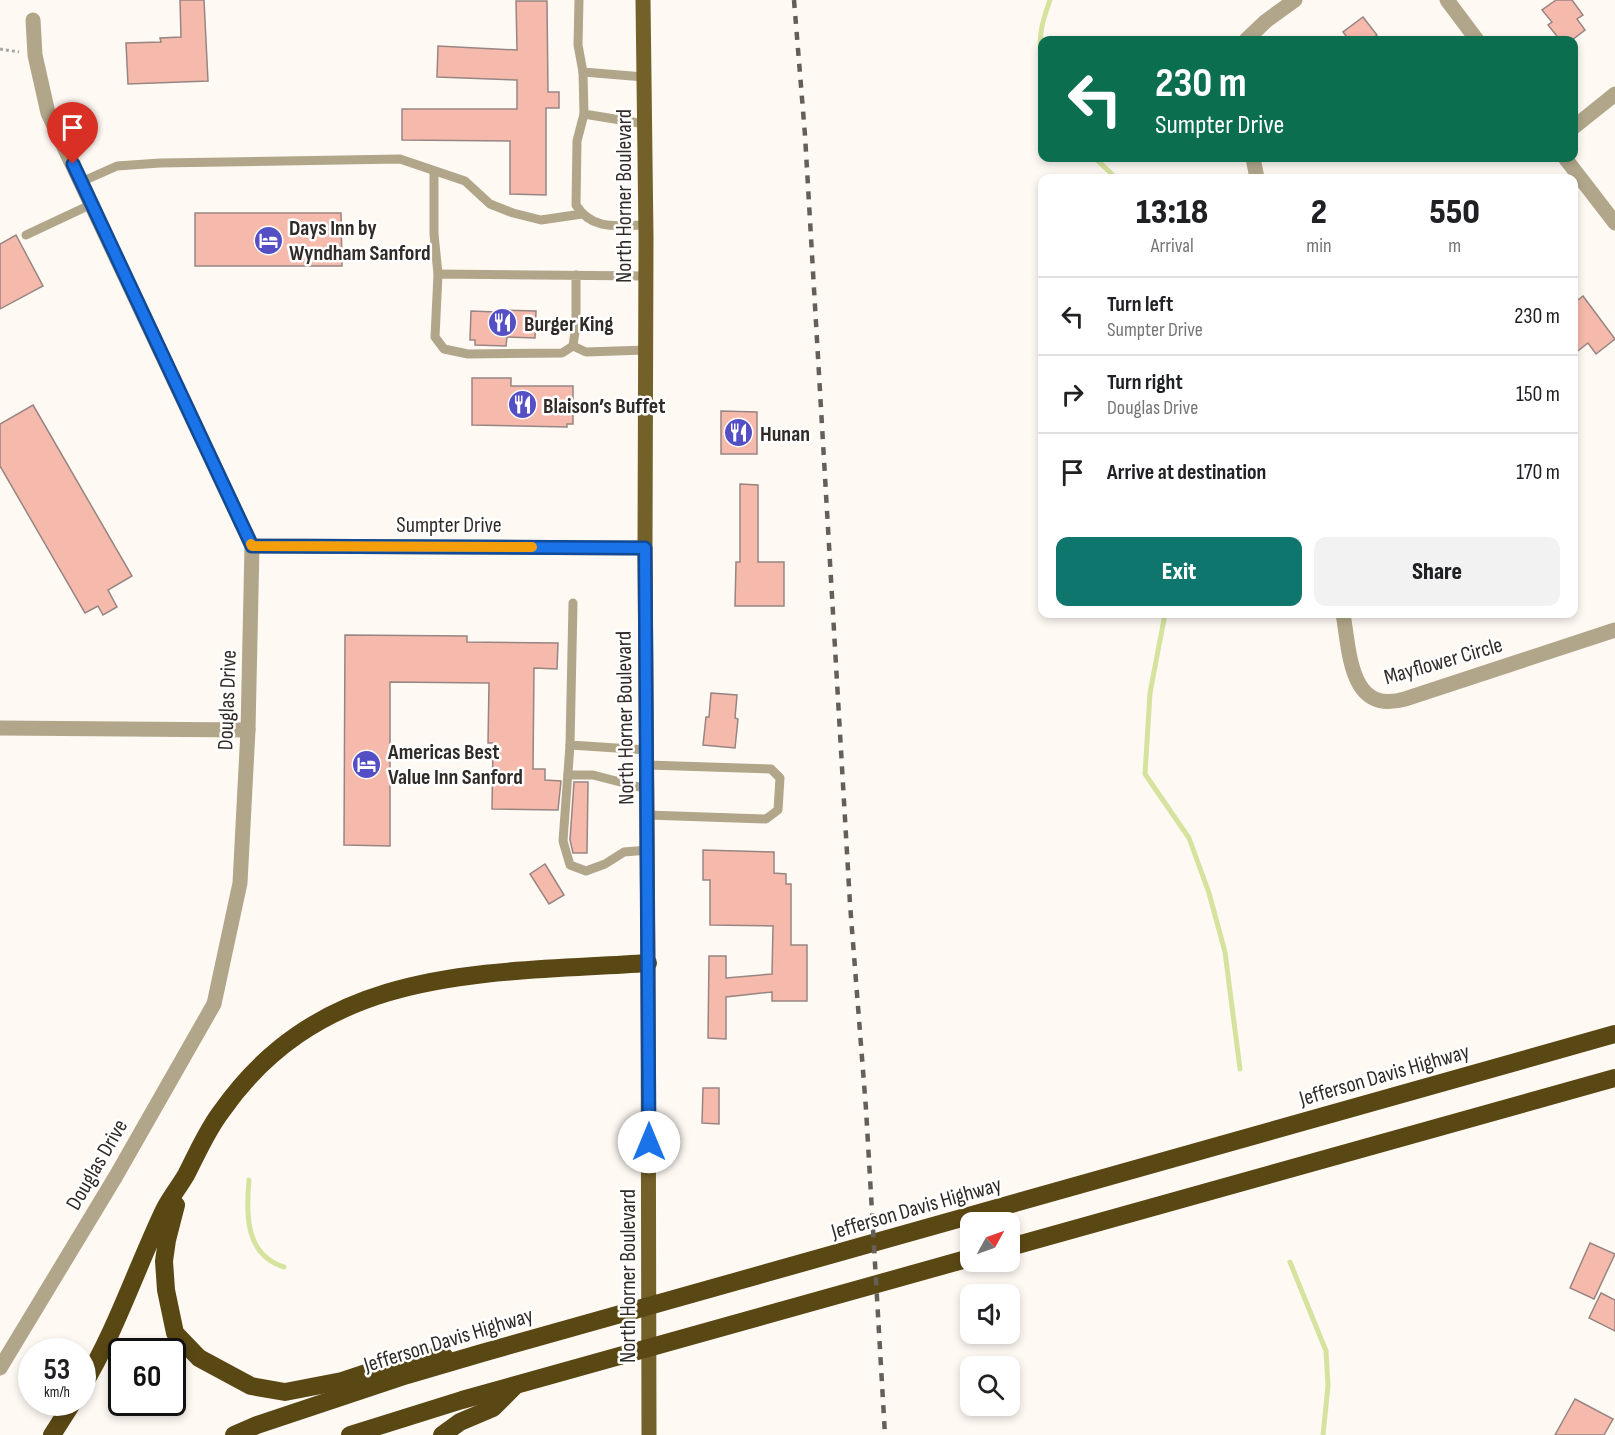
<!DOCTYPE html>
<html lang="en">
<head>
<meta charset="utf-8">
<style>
  :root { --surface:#fff; --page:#f2f2f2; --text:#202124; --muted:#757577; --line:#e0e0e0; --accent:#0f766e }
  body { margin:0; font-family:"Sofia Sans Condensed",sans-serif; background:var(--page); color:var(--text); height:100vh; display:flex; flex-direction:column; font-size:22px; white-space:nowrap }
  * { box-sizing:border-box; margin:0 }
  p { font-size:20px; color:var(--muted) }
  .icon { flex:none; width:33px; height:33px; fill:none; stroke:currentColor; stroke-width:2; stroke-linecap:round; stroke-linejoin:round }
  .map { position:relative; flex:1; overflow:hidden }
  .sheet { position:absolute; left:1038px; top:174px; width:540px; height:444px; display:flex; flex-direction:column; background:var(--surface); border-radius:12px; box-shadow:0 3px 9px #0003 }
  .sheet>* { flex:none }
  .hud { position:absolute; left:1038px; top:36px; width:540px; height:126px; border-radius:12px; box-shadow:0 3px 9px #0003; background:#0b6e4f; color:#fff; overflow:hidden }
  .needle { width:39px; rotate:50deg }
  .buttons { position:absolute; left:960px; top:1212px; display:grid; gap:12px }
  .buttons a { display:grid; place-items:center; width:60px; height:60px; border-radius:12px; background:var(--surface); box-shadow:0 3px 9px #0003; font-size:30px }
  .speed { position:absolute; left:18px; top:1338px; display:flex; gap:12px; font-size:30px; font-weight:700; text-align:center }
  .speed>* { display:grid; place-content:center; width:78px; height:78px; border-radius:50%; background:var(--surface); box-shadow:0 3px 9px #0003; line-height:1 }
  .speed small { font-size:15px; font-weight:400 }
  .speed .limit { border:3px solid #111; border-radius:9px; background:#fff; color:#111 }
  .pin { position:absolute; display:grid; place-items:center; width:51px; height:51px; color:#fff; margin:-62px -26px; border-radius:50% 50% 50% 0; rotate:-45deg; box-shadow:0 0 6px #0007 }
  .pin .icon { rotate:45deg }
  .me { position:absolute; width:66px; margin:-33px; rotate:0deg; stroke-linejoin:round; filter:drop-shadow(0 0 4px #0008) }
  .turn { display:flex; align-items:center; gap:21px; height:126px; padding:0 18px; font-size:27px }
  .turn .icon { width:78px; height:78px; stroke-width:2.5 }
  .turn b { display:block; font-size:42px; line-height:51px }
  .eta { display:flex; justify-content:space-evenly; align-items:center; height:102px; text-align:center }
  .eta b { font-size:36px; font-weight:800; line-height:42px }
  .button { display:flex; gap:12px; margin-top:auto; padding:12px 18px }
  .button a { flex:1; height:69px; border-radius:12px; background:var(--accent); color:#fff; font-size:24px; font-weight:800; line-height:69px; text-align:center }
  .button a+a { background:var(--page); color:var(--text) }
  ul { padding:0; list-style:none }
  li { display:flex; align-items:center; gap:18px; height:78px; padding:0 18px; border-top:2px solid var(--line) }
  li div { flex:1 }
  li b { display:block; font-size:22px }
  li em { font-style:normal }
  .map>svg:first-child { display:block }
</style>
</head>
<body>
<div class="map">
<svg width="1615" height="1435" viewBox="0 0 1615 1435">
  <rect width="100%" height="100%" fill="#fff9f4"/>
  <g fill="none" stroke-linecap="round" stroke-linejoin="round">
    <g stroke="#d6e39e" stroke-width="5">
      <path d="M 1042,55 C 1037,37 1044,17 1050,0"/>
      <polyline points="1095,158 1116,178"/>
      <polyline points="1165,614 1150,693 1145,774 1189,838 1209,893 1225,952 1240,1069"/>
      <path d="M 249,1180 C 246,1214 245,1255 284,1267"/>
      <polyline points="1290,1262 1326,1351 1328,1386 1323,1435"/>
    </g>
  </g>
  <g fill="#f6baad" stroke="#978582" stroke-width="1.5">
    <polygon points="180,0 204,0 208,81 128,84 126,43 161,42 160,38 181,37"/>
    <polygon points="1556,0 1572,0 1583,15 1577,19 1585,30 1572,40 1560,40 1548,25 1552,22 1542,10"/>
    <polygon points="516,1 547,1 548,92 559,92 559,108 546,108 546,195 510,194 510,141 402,140 402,109 517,109 517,80 437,77 438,46 517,50"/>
    <polygon points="1363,17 1377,35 1370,40 1349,40 1343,32"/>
    <polygon points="195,213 341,213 342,266 195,266"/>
    <polygon points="16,235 43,286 0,309 0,244"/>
    <polygon points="1583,296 1615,339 1596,354 1588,343 1574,354 1574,303"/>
    <polygon points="496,310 536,311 535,338 507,337 506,346 475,345 475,340 470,340 471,311 496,312"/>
    <polygon points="472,378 511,378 511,386 573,386 573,424 567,424 567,427 472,425"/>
    <polygon points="33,405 132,576 108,590 117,607 103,615 98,606 85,613 0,466 0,424"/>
    <polygon points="721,411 757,412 757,454 721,454"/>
    <polygon points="740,484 758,485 758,562 784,562 784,606 735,606 736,562 740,562"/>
    <polygon points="345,635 467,636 467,642 558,643 557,669 534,668 533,769 545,769 545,780 561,781 558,810 492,809 493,743 488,743 489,683 390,682 390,846 344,845"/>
    <polygon points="711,693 737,695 735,718 738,719 735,748 703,745 706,717 709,717"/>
    <polygon points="574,782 588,782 587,853 573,853 570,840"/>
    <polygon points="703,850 774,852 774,873 786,874 786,884 791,884 791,945 807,945 807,1001 772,1001 772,992 726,997 726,1039 708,1038 709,956 726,956 726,978 772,974 773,926 710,925 710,880 703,880"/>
    <polygon points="545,864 564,895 549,904 530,874"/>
    <polygon points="703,1088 719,1088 719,1124 702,1123"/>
    <polygon points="1590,1243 1615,1254 1594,1299 1570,1288"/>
    <polygon points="1601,1293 1615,1300 1615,1331 1589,1318"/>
    <polygon points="1575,1399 1613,1419 1604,1435 1555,1435"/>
  </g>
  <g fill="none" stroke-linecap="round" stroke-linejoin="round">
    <polyline stroke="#aba5a1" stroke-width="3" stroke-dasharray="3 3" stroke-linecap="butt" points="0,49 19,52"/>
    <g stroke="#b1a68a" stroke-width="9">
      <polyline points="579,0 578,45 583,72 644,77"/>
      <polyline points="583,72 584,114 645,124"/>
      <path d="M 584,114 L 577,141 L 576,205 C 593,232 619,225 646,225"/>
      <polyline points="434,171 434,234 438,274"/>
      <polyline points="81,182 117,166 160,163 400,159 465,181 490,204 513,213 541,220 582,214"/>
      <polyline points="26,235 92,204"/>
      <polyline points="576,275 576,324 573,346 562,353 468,354 444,349 435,337 438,274 646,276"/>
      <polyline points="573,346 586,352 646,350"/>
      <polyline points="573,603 570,745 647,750"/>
      <polyline points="570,745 563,841 570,865 586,871 605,864 624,852 648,850"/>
      <polyline points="647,765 771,769 780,778 778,810 766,819 647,815"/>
      <polyline points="568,775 593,775 647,789"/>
    </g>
    <g stroke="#b1a68a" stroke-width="15">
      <polyline points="1447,0 1477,40"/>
      <polyline points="1246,40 1266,21 1295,0"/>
      <polyline points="1574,127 1615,94"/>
      <polyline points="1253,158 1257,178"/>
      <polyline points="1565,158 1615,223"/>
      <polyline points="252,546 645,548"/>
      <path d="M 1343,614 C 1350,652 1349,715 1405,699 L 1615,630"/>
      <polyline points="0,728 248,730"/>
      <polyline points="0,1368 116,1176 214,1004 240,883 248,730 252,546 48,113 35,55 33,20"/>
    </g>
    <polyline stroke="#746029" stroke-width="15" points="643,0 646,237 645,548 648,963 649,1435"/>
    <g stroke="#5a4814" stroke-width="18">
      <polyline points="176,1205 167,1240 164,1261 166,1290 175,1333 199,1358 251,1386 285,1392 342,1381 405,1360 444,1356"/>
      <polyline points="1010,1247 1615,1078"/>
      <path d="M 82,1387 C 116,1331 136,1269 164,1210 C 170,1198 179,1187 186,1175 C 197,1154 206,1132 221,1112 C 325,963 487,974 648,963"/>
      <polyline points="52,1435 73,1402"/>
      <polyline points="234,1435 257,1425 407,1375 482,1353 1615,1034"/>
      <polyline points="350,1435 462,1400 970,1258"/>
      <polyline points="442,1435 460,1422 493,1408 514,1387"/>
    </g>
    <polyline stroke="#655f5b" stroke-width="4.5" stroke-dasharray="8 8" stroke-linecap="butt" points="794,0 805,135 850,904 866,1109 885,1435"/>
  </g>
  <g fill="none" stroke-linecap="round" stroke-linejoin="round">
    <defs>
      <polyline id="route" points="73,164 252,546 645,548 649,1142"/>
    </defs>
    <use href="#route" stroke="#114b97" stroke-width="15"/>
    <use href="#route" stroke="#1a73e8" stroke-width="10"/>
    <polyline stroke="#f59e0b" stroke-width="10" points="251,544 252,546 532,547"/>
  </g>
  <defs>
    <symbol id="hotel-disc" viewBox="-11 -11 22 22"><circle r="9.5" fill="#554fc6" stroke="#fff"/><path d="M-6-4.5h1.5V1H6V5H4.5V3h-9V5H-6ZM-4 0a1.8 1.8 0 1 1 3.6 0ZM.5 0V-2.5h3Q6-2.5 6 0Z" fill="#fff"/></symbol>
    <symbol id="restaurant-disc" viewBox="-11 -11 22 22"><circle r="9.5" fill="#554fc6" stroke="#fff"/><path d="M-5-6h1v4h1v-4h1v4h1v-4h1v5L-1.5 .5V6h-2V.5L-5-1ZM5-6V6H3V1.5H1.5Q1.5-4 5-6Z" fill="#fff"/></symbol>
  </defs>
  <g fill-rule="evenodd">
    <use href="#hotel-disc" x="252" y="224" width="33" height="33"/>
    <use href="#restaurant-disc" x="486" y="306" width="33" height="33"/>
    <use href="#restaurant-disc" x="506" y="388" width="33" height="33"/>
    <use href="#restaurant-disc" x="722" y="416" width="33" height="33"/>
    <use href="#hotel-disc" x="350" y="748" width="33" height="33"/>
  </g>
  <g text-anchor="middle" stroke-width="5" stroke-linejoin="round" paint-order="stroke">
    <g font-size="22" fill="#312b27" stroke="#fff">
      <text transform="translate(623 196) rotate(-90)" y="8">North Horner Boulevard</text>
      <text x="449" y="532">Sumpter Drive</text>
      <text transform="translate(1443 660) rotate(-16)" y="8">Mayflower Circle</text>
      <text transform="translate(226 700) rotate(-88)" y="8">Douglas Drive</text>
      <text transform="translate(624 718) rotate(-91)" y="8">North Horner Boulevard</text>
      <text transform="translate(1384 1074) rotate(-16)" y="8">Jefferson Davis Highway</text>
      <text transform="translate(96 1164) rotate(-60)" y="8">Douglas Drive</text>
      <text transform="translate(916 1207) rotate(-16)" y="8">Jefferson Davis Highway</text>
      <text transform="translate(627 1276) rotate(-90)" y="8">North Horner Boulevard</text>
      <text transform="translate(448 1339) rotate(-17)" y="8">Jefferson Davis Highway</text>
    </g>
    <g font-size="22" font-weight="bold" fill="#312b27" stroke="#fff" text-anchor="start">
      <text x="289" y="235">Days Inn by<tspan x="289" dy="25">Wyndham Sanford</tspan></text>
      <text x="524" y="331">Burger King</text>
      <text x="543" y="413">Blaison’s Buffet</text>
      <text x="760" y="441">Hunan</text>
      <text x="388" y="759">Americas Best<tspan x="388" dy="25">Value Inn Sanford</tspan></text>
    </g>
  </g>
</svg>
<div class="buttons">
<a><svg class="needle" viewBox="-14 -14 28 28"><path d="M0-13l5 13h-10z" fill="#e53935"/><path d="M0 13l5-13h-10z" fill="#757577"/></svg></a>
<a><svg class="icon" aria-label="sound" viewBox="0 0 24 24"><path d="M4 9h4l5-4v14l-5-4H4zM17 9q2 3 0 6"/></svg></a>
<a><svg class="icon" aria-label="search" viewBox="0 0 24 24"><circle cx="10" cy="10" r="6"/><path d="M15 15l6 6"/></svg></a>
</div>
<div class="speed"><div>53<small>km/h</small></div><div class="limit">60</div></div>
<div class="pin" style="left:73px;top:164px;background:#d93025"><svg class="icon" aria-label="arrive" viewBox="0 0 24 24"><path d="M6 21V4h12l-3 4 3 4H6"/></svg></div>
<svg class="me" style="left:649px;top:1142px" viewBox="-20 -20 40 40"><circle r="19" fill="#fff"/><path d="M0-13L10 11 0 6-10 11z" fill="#1a73e8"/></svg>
<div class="hud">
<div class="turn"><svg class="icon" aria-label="left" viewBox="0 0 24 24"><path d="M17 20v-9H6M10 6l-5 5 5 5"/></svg><div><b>230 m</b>Sumpter Drive</div></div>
</div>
<section class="sheet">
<div class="eta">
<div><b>13:18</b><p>Arrival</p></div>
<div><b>2</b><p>min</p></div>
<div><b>550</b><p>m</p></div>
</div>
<ul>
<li><svg class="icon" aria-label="left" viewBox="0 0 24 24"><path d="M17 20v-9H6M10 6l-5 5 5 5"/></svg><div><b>Turn left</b><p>Sumpter Drive</p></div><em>230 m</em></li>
<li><svg class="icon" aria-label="right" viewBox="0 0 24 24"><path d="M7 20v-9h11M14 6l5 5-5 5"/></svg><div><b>Turn right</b><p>Douglas Drive</p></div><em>150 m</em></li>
<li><svg class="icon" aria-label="arrive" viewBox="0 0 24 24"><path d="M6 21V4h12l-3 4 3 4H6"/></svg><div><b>Arrive at destination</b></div><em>170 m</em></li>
</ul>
<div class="button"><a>Exit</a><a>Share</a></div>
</section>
</div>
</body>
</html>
